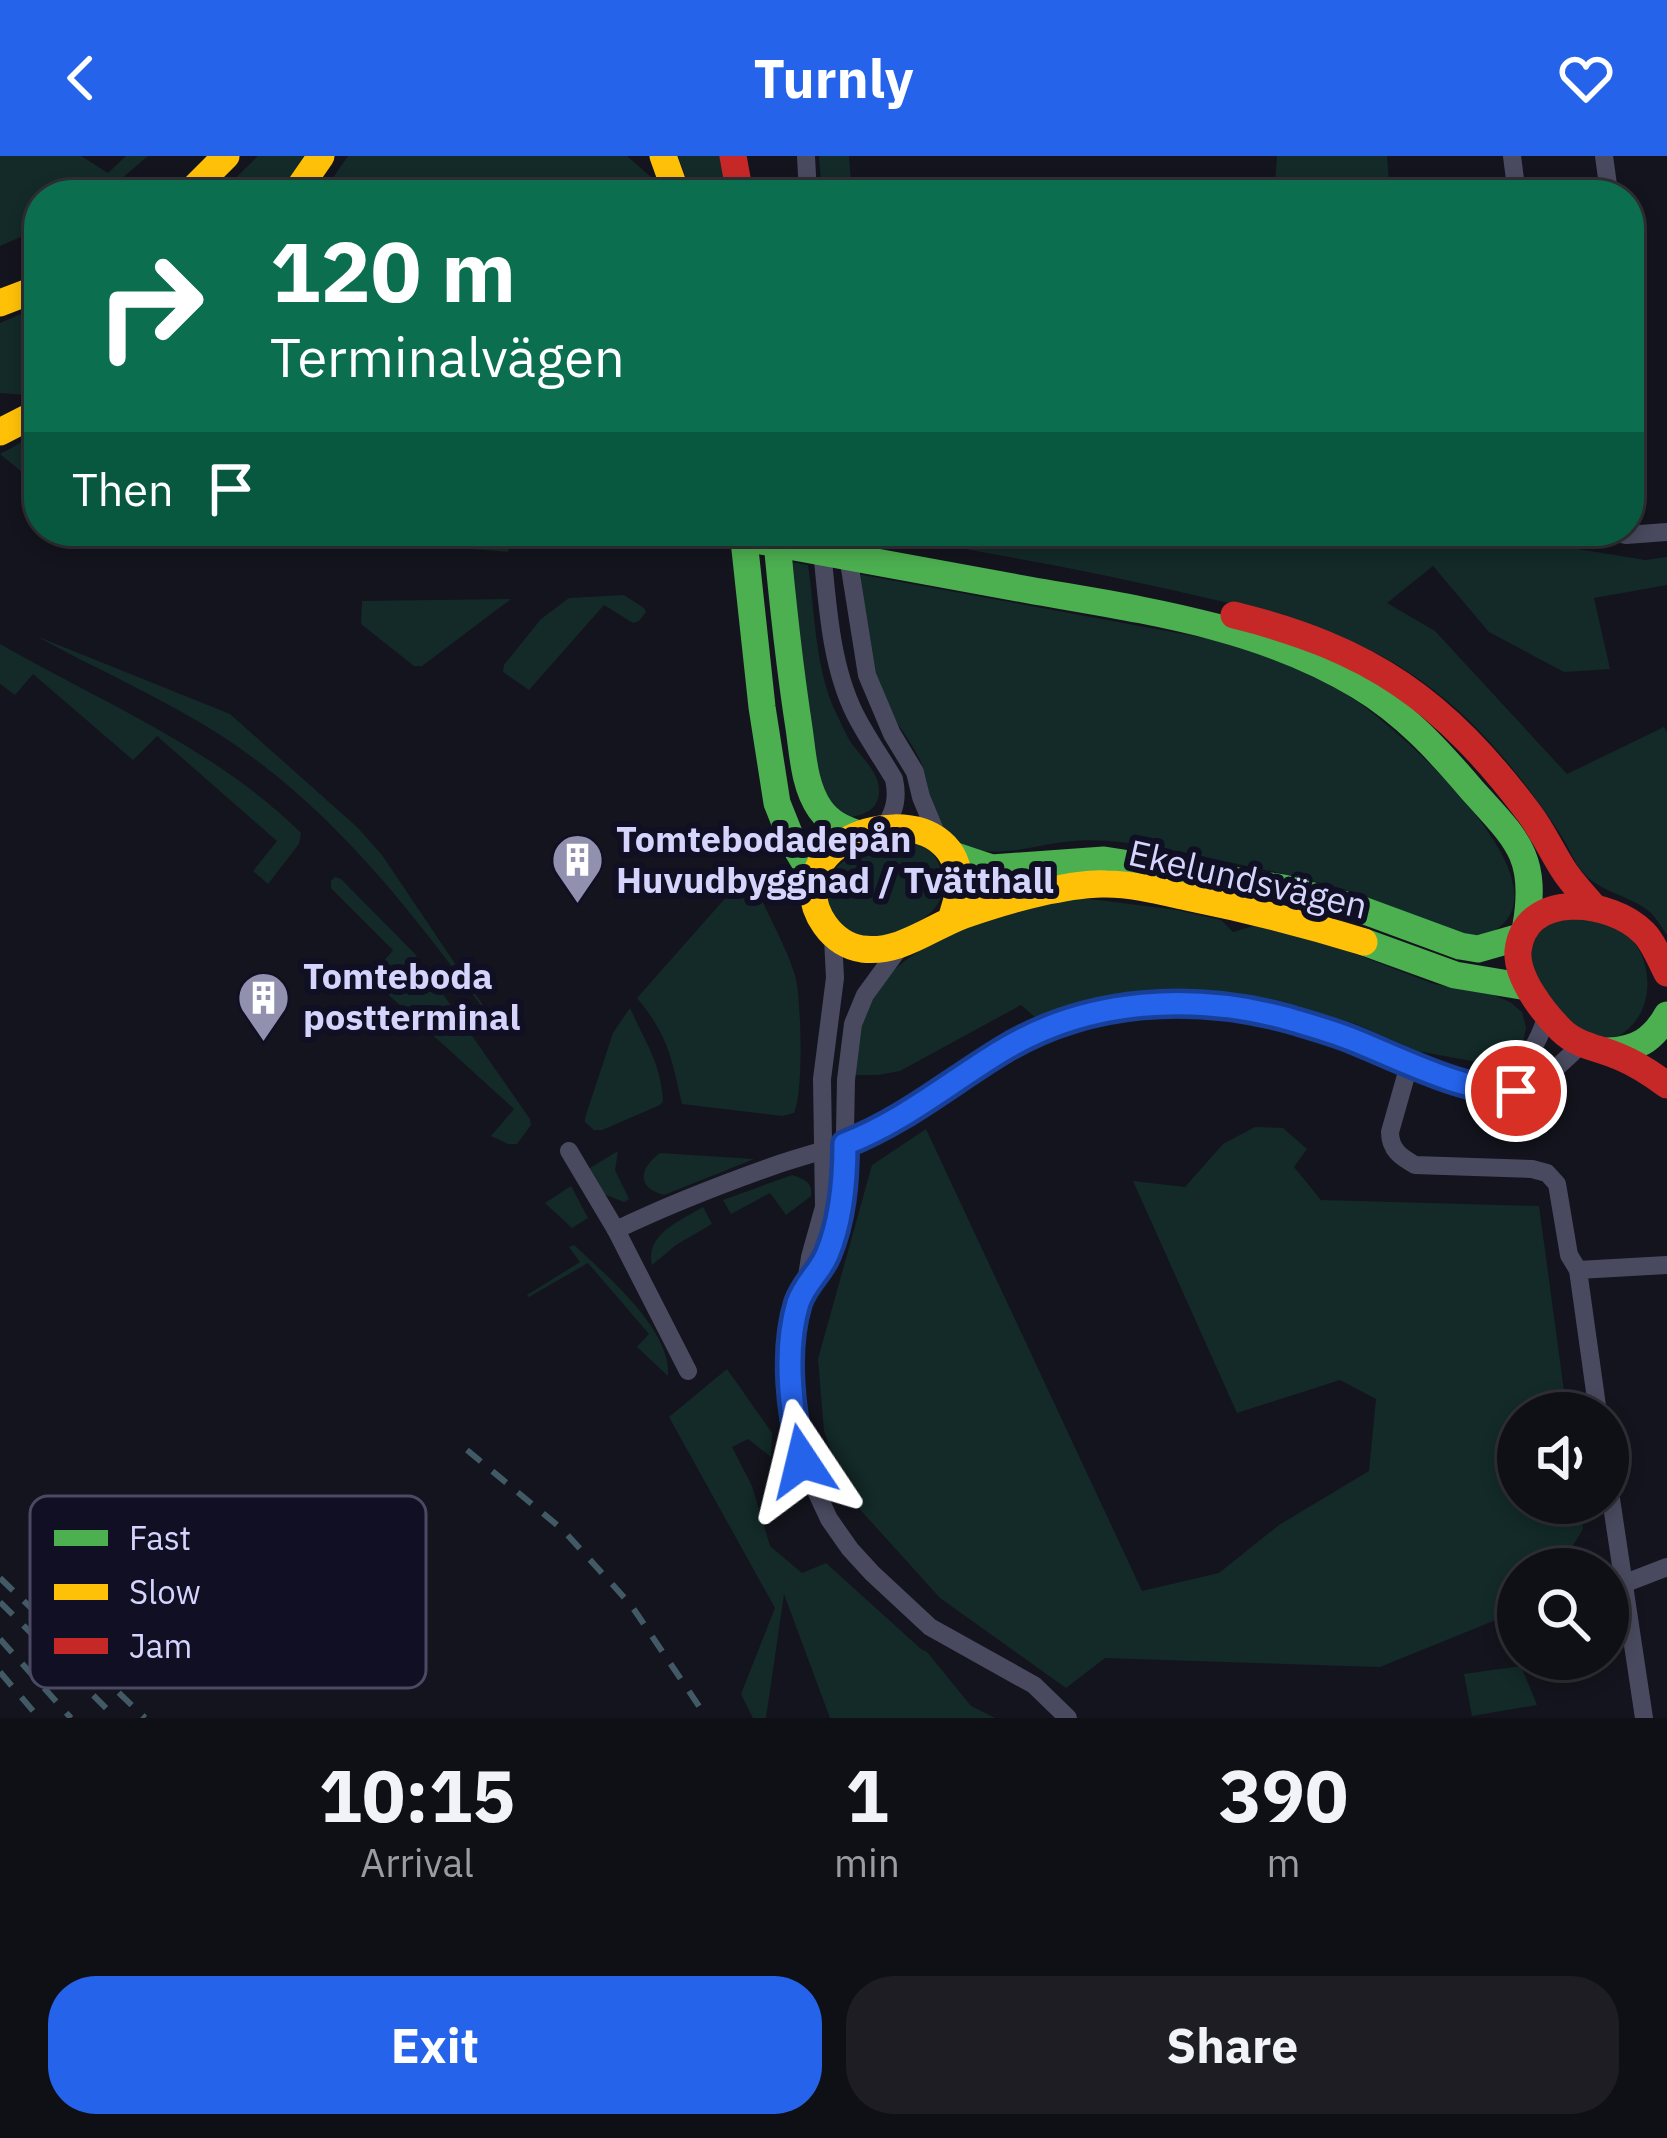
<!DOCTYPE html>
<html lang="en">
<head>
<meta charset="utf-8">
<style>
  :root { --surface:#0f0f16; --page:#1d1d23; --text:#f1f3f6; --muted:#9b9ca1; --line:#2f2f35; --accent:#2563eb }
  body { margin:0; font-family:"IBM Plex Sans",sans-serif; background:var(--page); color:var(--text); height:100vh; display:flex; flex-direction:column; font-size:45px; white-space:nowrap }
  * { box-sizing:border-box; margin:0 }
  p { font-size:39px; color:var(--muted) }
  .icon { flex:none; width:66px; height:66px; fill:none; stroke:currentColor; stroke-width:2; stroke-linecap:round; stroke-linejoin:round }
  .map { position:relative; height:1562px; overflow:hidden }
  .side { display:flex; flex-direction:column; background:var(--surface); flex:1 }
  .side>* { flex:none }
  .guide { position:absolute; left:24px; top:24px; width:1620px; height:366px; border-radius:48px; box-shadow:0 6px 18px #0003,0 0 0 3px var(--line); background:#0b6e4f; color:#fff; overflow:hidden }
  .buttons { position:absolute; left:1497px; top:1236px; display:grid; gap:24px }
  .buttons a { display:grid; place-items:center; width:132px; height:132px; border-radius:50%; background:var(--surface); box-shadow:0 6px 18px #0003,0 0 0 3px var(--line); font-size:60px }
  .pin { position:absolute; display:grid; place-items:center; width:102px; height:102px; color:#fff; margin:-51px; border:6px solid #fff; border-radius:50%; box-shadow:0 3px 12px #0007 }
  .me { position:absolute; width:132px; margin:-66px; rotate:350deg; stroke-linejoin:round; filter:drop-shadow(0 0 9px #0008) }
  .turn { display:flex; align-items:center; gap:42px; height:252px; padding:0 48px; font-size:54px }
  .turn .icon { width:156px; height:156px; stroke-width:2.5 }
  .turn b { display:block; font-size:84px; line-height:102px }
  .then { display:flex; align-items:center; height:114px; padding:0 48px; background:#0003; gap:24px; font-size:45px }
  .eta { display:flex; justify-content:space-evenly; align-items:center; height:204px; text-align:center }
  .eta b { font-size:72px; font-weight:800; line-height:84px }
  .button { display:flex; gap:24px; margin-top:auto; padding:24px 48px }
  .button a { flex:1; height:138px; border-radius:48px; background:var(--accent); color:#fff; font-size:48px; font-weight:800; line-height:138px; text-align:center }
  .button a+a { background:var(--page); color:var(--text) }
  header { display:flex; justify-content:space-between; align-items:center; height:156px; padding:0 48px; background:var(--accent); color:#fff; font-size:54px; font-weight:800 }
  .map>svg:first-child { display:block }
</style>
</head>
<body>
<header><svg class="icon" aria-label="back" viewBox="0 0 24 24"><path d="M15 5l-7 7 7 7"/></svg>Turnly<svg class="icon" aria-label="heart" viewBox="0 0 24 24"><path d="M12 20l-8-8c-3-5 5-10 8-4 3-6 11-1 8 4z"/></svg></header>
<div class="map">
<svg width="1667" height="1562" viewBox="0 0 1667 1562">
  <rect width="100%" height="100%" fill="#14141e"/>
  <g fill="#132a28">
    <polygon points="0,0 81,0 108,17 126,0 148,0 102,39 39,39 39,73 0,90"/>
    <polygon points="258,0 306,0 276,39 218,39"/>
    <polygon points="348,0 627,0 652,22 657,39 321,39"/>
    <polygon points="678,0 721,0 727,39 692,39"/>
    <polygon points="819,0 849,0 852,39 822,39"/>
    <polygon points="1277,0 1387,0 1390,39 1225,39 1275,27"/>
    <polygon points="39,150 39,240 0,237 0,167"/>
    <polygon points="39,277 39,330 0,298"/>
    <polygon points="257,375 517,375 508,396"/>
    <path d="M 886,375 L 1536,375 L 1542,387 L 1645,404 L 1667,401 L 1667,429 L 1594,442 L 1610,513 L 1564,516 L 1489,476 L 1433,410 L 1387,447 L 1435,475 L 1567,618 L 1664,571 L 1667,576 L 1667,779 C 1662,772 1657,763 1651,757 C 1631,739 1599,737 1582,715 C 1574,706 1570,694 1564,684 C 1537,641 1498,591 1461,557 C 1373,476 1284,460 1172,434 C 1077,412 982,396 886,379 Z"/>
    <path d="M 786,405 L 808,409 C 815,457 815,511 835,555 C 841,566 845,578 852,588 C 862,602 880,617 879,636 C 878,655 863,659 847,662 L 823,648 Z"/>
    <path d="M 857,418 L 1205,482 C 1259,494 1308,514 1355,544 C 1396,571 1574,727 1494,775 C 1491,776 1479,781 1477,781 C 1452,782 1392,750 1366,741 C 1328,727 1290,719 1251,711 C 1200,700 1123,680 1072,685 C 1036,688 990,707 956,685 C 924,664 933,631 920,604 C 911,585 897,569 887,550 C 866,509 864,462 857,418 Z"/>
    <polygon points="624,439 644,452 646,456 639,465 633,467 604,449 529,534 503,516 504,509 541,463 569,442"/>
    <polygon points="511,443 422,510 414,510 361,468 362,445"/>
    <path d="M 36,480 L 230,558 L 357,671 L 382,699 L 503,879 C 420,767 341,658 222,580 C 163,542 98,514 36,480 Z"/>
    <path d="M 0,488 C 103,547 215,592 301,677 L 299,688 L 268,728 L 253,715 L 277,685 L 157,580 L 133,604 L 33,518 L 15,539 L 0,528 Z"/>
    <path d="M 891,685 C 914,686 934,688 941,714 C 947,733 941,751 924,762 C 834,823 768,713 891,685 Z"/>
    <polygon points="335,721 341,723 415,798 530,963 531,969 517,988 508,988 491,980 514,953 370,822 393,794 331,732 331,725"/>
    <path d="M 744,721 L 754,727 C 765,753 790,798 796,823 C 801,848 804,935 794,957 L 782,960 L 682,948 C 672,903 668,879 637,842 Z"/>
    <path d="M 1090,743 L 1177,754 L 1221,764 L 1233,776 L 1257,769 L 1334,790 L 1434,828 L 1493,839 L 1510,846 L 1522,856 L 1526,872 L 1523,887 L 1512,899 L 1488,908 L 1417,895 L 1356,868 L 1296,850 L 1216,839 L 1166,836 L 1113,841 L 1036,862 L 1021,849 L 900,915 L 878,919 L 855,919 C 858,899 857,872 865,854 C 891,794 983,756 1044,745 C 1059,742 1075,743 1090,743 Z"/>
    <path d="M 1557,759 C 1569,760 1583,758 1595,761 C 1659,775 1667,867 1605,886 C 1596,881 1586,878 1578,872 C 1557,858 1517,805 1534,779 C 1539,772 1550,765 1557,759 Z"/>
    <path d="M 630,852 C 645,886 661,907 663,945 L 660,949 L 602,974 L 594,974 L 585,966 L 585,962 L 613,877 Z"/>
    <polygon points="1255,971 1283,972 1307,993 1294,1011 1321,1044 1539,1050 1567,1257 1518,1257 1518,1347 1580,1347 1583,1373 1566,1401 1566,1413 1518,1413 1518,1455 1380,1511 1105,1502 1066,1532 940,1442 846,1338 824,1275 818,1203 872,1009 926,973 1142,1435 1219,1417 1279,1369 1369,1315 1376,1243 1340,1224 1237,1257 1133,1025 1185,1031 1223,988"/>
    <polygon points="618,995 615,1014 629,1043 624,1046 601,1037 585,1015"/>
    <path d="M 660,997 L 754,1003 L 664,1039 C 635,1031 640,1012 660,997 Z"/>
    <path d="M 792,1019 C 804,1023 813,1026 811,1040 L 786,1059 L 770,1037 L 731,1058 L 723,1044 Z"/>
    <polygon points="571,1030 588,1062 572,1072 545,1047"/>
    <path d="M 703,1051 L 712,1068 L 676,1089 L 652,1109 C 645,1078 680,1065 703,1051 Z"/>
    <path d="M 574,1089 C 605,1118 672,1174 668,1220 L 637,1191 L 649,1178 L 588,1107 L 529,1141 L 527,1139 L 580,1106 L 569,1091 Z"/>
    <polygon points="727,1213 772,1277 771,1301 748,1283 732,1291 752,1330 770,1390 802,1417 826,1407 921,1493 927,1496 971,1550 995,1562 830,1562 784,1438 766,1562 753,1562 741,1538 775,1452 669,1261"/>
    <polygon points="1521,1510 1537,1549 1472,1560 1464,1518"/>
  </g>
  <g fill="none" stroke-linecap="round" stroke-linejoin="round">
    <g stroke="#494a5f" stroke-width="18">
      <polyline points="806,0 808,39"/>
      <polyline points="1512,0 1517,39"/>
      <polyline points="1601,39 1608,29 1604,0"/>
      <path d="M 820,375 C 827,435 828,504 855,558 C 866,580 881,601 894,623 C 898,642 895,654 885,671"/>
      <polyline points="844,375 867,519 892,578 915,616 921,641 938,682"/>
      <polyline points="1607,375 1626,379 1667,376"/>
      <polyline points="833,782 835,822 822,923 824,1051 810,1101 806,1127 797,1151 789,1219 792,1261 802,1305 829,1363 850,1393 872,1417 930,1471 1034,1529 1068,1562"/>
      <path d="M 1409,909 L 1390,976 C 1390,994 1401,1001 1415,1009 L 1532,1013 L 1547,1017 L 1557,1028 L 1569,1099 L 1578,1114 L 1598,1257"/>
      <path d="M 1464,926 C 1514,912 1530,913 1547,859"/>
      <polyline points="569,995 616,1074 688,1215"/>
      <path d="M 616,1074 C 668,1049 722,1028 776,1009 C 808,998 840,991 871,978 C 910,960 944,933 979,910 C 1036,871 1105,847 1175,846 C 1232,846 1291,862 1344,880 C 1383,894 1477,944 1516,935 C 1542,929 1563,905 1582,888"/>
      <polyline points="1578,1114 1667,1109"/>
      <polyline points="809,1124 826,1102 844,1027 846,924 853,868 865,839 900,791"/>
      <polyline points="1608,1323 1644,1562"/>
      <polyline points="1623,1428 1667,1411"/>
    </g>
    <g stroke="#4caf50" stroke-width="27">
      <path d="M 707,375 C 814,395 922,414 1029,434 C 1142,454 1259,469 1359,530 C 1404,557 1438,594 1472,634 C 1516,683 1538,699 1526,769"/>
      <polyline points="743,375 762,551 777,647 793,687 814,722"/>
      <path d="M 776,375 C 782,441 789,507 799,572 C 803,599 804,630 820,653 C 830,667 843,673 859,678"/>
      <polyline points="953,699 992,712 1104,704 1284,732 1357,752 1460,790 1478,793 1520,781"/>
      <polyline points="1364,786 1455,819 1527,831"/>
      <path d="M 1608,895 C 1636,894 1653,884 1667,859"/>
    </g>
    <g stroke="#ffc107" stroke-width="27">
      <polyline points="663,0 677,39"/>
      <polyline points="187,39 226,0"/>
      <polyline points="294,39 321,0"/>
      <polyline points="0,147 39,132"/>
      <polyline points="0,276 39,256"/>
      <path d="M 951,764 C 953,756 957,746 958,737 C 969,644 824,660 814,726 C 809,756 832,788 862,793 C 900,798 931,771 964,759 C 990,750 1016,742 1043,736 C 1063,732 1085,727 1106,728 C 1133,728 1160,735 1187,741 C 1247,753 1305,768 1364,786"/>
    </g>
    <g stroke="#c62828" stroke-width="27">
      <polyline points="733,0 740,39"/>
      <path d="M 1234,459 C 1371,493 1444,544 1529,657 C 1542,674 1551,694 1563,713 C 1571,726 1582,737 1592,749"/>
      <path d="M 1667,817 C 1660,804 1654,787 1644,777 C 1611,743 1525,734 1518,795 C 1516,822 1544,857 1561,874 C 1577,890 1600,892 1620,901 C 1637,908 1652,918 1667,929"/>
    </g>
    <g stroke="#425a65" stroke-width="6" stroke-dasharray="18 15" stroke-linecap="butt">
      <polyline points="467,1294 563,1374 631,1449 707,1562"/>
      <polyline points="0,1422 145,1562"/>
      <polyline points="0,1446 116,1562"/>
      <polyline points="0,1483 71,1562"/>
      <polyline points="0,1516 39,1562"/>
    </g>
  </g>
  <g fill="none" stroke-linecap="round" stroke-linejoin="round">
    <defs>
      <path id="route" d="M 802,1305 C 791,1255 783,1196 798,1147 C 805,1127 820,1116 827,1099 C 842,1064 845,1025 845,988 C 904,965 950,926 1003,894 C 1089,842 1194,837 1289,863 C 1309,869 1331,875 1351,883 C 1399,902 1464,937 1516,935"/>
    </defs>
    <use href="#route" stroke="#184099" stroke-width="30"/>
    <use href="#route" stroke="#2563eb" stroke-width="21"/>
  </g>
  <defs>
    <symbol id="building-pin" viewBox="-11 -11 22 30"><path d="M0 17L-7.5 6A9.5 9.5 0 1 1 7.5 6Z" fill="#9191af" stroke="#100f23"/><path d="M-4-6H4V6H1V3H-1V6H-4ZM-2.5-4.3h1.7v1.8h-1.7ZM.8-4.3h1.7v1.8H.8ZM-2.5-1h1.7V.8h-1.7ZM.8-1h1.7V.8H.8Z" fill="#fff"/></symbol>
  </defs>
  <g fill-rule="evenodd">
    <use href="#building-pin" x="548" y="674" width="59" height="81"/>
    <use href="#building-pin" x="234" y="812" width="59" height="81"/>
  </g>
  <g text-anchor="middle" stroke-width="12" stroke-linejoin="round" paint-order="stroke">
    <g font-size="36" font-weight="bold" fill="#d4d4fd" stroke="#100f23" text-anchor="start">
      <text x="616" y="696">Tomtebodadepån<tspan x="616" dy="41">Huvudbyggnad / Tvätthall</tspan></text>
      <text x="303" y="833">Tomteboda<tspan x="303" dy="41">postterminal</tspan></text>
    </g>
    <g font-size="36" fill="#d4d4fd" stroke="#100f23">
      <text transform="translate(1248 723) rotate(13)" y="13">Ekelundsvägen</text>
    </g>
  </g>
  <rect x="30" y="1340" width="396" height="192" rx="18" fill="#100f23" stroke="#4b4a64" stroke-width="3"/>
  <rect x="54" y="1374" width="54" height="16" fill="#4caf50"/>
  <rect x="54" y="1428" width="54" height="16" fill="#ffc107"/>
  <rect x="54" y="1482" width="54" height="16" fill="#c62828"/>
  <g font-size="33" fill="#d4d4fd">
    <text x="129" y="1394">Fast</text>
    <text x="129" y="1448">Slow</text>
    <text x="129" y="1502">Jam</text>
  </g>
</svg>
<div class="buttons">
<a><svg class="icon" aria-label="sound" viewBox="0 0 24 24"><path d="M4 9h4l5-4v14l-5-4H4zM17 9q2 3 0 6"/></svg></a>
<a><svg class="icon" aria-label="search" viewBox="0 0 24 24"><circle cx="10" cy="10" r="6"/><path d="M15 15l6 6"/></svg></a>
</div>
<div class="pin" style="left:1516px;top:935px;background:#d93025"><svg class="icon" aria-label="arrive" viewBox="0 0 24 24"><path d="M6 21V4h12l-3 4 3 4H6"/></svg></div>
<svg class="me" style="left:802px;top:1305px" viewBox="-20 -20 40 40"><path d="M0-17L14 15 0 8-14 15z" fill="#2563eb" stroke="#fff" stroke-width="4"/></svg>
<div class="guide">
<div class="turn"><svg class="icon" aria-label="right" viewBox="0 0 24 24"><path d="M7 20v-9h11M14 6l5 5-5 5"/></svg><div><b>120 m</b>Terminalvägen</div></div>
<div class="then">Then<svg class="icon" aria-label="arrive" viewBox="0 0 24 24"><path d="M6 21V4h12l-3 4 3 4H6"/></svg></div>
</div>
</div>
<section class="side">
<div class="eta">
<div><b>10:15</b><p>Arrival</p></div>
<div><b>1</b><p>min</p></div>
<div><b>390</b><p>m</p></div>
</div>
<div class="button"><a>Exit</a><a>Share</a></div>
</section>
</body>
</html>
